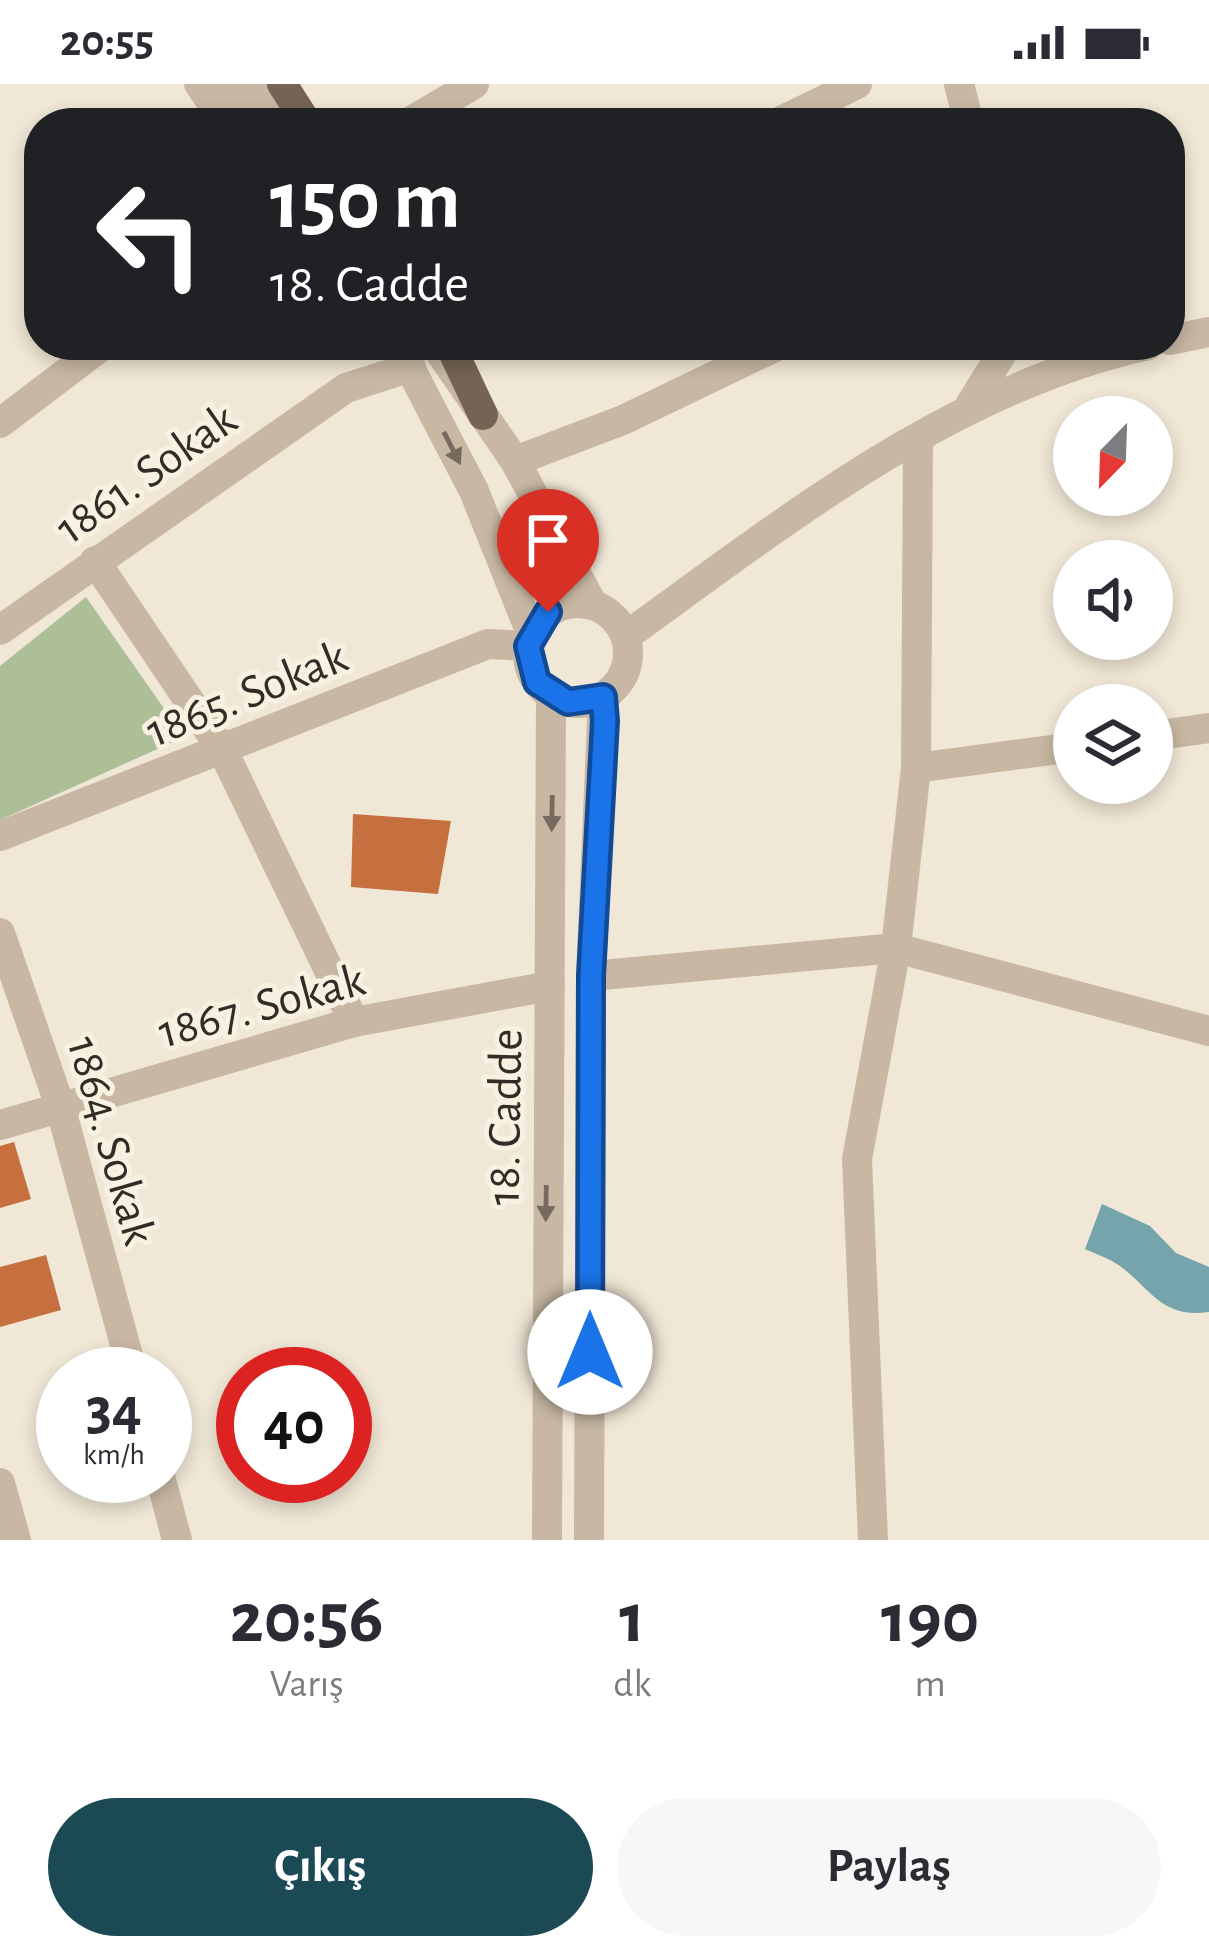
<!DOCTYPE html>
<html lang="tr">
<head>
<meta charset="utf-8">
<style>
  :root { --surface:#fff; --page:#f7f7f7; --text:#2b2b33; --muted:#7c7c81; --accent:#1b4954 }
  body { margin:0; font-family:"Alegreya Sans",sans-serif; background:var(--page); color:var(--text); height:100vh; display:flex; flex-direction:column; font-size:45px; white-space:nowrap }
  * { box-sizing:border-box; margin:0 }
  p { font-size:39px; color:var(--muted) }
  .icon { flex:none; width:66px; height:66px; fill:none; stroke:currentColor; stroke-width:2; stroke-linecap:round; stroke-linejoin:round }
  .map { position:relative; height:1456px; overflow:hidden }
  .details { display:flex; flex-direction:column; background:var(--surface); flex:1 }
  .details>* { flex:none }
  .top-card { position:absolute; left:24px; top:24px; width:1161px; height:252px; border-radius:48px; box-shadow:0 6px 18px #0003; background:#202124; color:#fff; overflow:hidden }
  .needle { width:78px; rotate:203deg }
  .fabs { position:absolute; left:1053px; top:312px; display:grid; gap:24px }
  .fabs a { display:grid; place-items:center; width:120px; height:120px; border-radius:50%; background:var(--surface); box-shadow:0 6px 18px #0003; font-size:60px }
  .speed { position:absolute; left:36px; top:1263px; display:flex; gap:24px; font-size:60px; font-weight:700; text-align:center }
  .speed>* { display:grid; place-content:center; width:156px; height:156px; border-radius:50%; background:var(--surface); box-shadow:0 6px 18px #0003; line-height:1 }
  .speed small { font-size:30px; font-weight:400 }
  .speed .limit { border:18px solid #d22; background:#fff; color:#111 }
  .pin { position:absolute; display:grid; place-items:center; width:102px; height:102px; color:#fff; margin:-123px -51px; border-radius:50% 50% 50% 0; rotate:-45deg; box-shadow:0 0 12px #0007 }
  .pin .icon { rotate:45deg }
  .me { position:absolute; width:132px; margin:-66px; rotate:0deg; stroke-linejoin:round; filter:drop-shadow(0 0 9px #0008) }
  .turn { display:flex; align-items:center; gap:42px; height:252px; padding:0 48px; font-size:54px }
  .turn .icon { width:156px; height:156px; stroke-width:2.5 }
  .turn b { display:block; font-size:84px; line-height:102px }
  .eta { display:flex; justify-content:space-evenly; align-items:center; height:204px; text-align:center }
  .eta b { font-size:72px; font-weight:700; line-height:84px }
  .button { display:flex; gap:24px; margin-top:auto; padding:24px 48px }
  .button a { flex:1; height:138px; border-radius:72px; background:var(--accent); color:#fff; font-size:48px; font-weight:700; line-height:138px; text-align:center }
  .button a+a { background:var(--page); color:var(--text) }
  .status { display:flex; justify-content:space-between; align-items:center; height:84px; padding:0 60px; background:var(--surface); direction:ltr }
  .status svg { height:33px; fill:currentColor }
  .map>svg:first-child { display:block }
</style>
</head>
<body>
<div class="status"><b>20:55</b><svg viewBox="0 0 49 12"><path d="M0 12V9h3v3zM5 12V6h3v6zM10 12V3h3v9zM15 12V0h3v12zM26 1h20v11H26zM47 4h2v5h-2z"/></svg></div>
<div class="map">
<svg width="1209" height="1456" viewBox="0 0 1209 1456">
  <rect width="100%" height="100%" fill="#f0e7d6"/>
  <polygon fill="#adbf97" points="86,513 184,653 0,736 0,582"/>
  <path fill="#75a4ad" d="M 1102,1120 L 1150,1142 L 1176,1169 L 1209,1183 L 1209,1228 C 1162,1235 1151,1205 1120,1182 C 1110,1175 1096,1170 1085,1165 Z"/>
  <g fill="#c66f3f">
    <polygon points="353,730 451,737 438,810 351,803"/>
    <polygon points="14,1058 31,1115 0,1124 0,1062"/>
    <polygon points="46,1171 61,1226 0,1243 0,1183"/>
  </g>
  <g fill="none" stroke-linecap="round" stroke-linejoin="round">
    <g stroke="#c8b8a3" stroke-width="30">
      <polyline points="199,0 226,39"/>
      <polyline points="230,0 255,39"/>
      <polyline points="258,0 283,39"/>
      <polyline points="959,0 969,39"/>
      <polyline points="408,39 474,0"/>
      <polyline points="777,39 857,0"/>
      <polyline points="1170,256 1209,248"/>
      <polyline points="398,261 474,407 531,549"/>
      <polyline points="435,261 515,377 593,521"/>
      <polyline points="970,321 1007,261"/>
      <polyline points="0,339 103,261"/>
      <polyline points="515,377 623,336 779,261"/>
      <polyline points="95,477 223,667 354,938"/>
      <circle cx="578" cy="569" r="50"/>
      <polyline points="0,546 346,304 411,283"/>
      <path d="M 626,552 C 786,437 952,304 1148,261"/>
      <polyline points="1152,652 1209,644"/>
      <polyline points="916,684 1074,663"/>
      <polyline points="0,752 488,560 528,562"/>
      <polyline points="0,849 60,1022 133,1290"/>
      <polyline points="591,892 896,864 1209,947"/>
      <polyline points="0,1041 354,938 550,902"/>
      <polyline points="160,1392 177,1456"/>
      <polyline points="0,1399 16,1456"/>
      <polyline points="547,1456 551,612"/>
      <polyline points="589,1456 591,892 603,613"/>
      <polyline points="873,1456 857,1075 896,864 916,684 918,356"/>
    </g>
    <g stroke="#756456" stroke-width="30">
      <polyline points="282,0 307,39"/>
      <polyline points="450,261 483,331"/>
    </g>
  </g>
  <defs><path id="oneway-solid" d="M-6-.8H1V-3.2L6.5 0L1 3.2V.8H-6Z" transform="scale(3)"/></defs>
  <g fill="#766a5e">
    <use href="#oneway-solid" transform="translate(452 364) rotate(63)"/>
    <use href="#oneway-solid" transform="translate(552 729) rotate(91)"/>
    <use href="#oneway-solid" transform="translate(546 1119) rotate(91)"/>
  </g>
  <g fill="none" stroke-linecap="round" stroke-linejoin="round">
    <defs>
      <polyline id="route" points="548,528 528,562 537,598 568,618 603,613 605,637 591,892 590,1268"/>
    </defs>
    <use href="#route" stroke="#114b97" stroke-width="30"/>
    <use href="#route" stroke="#1a73e8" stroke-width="21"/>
  </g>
  <g text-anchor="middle" stroke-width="10" stroke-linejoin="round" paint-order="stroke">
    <g font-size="48" fill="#332b25" stroke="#f8f1e2">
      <text transform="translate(145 388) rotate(-35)" y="17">1861. Sokak</text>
      <text transform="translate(246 608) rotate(-22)" y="17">1865. Sokak</text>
      <text transform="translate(261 920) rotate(-15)" y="17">1867. Sokak</text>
      <text transform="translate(503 1033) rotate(-89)" y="17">18. Cadde</text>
      <text transform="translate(113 1056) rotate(74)" y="17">1864. Sokak</text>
    </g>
  </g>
</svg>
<div class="fabs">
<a><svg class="needle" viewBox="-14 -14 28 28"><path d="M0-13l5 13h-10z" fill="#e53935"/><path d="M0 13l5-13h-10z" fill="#7c7c81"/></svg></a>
<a><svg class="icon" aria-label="sound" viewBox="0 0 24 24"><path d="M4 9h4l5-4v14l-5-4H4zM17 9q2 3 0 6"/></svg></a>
<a><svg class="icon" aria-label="layers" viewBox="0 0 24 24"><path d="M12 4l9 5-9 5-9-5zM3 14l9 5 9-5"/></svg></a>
</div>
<div class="speed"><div>34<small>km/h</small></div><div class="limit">40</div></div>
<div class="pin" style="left:548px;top:528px;background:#d93025"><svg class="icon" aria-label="arrive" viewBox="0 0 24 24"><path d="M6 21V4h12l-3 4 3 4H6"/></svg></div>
<svg class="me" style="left:590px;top:1268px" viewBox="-20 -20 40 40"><circle r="19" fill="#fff"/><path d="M0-13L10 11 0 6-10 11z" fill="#1a73e8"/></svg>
<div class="top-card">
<div class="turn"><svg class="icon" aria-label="left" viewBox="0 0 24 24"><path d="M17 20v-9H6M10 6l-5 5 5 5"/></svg><div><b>150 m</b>18. Cadde</div></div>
</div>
</div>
<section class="details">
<div class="eta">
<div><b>20:56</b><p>Varış</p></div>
<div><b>1</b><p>dk</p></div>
<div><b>190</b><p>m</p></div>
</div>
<div class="button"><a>Çıkış</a><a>Paylaş</a></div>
</section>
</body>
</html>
